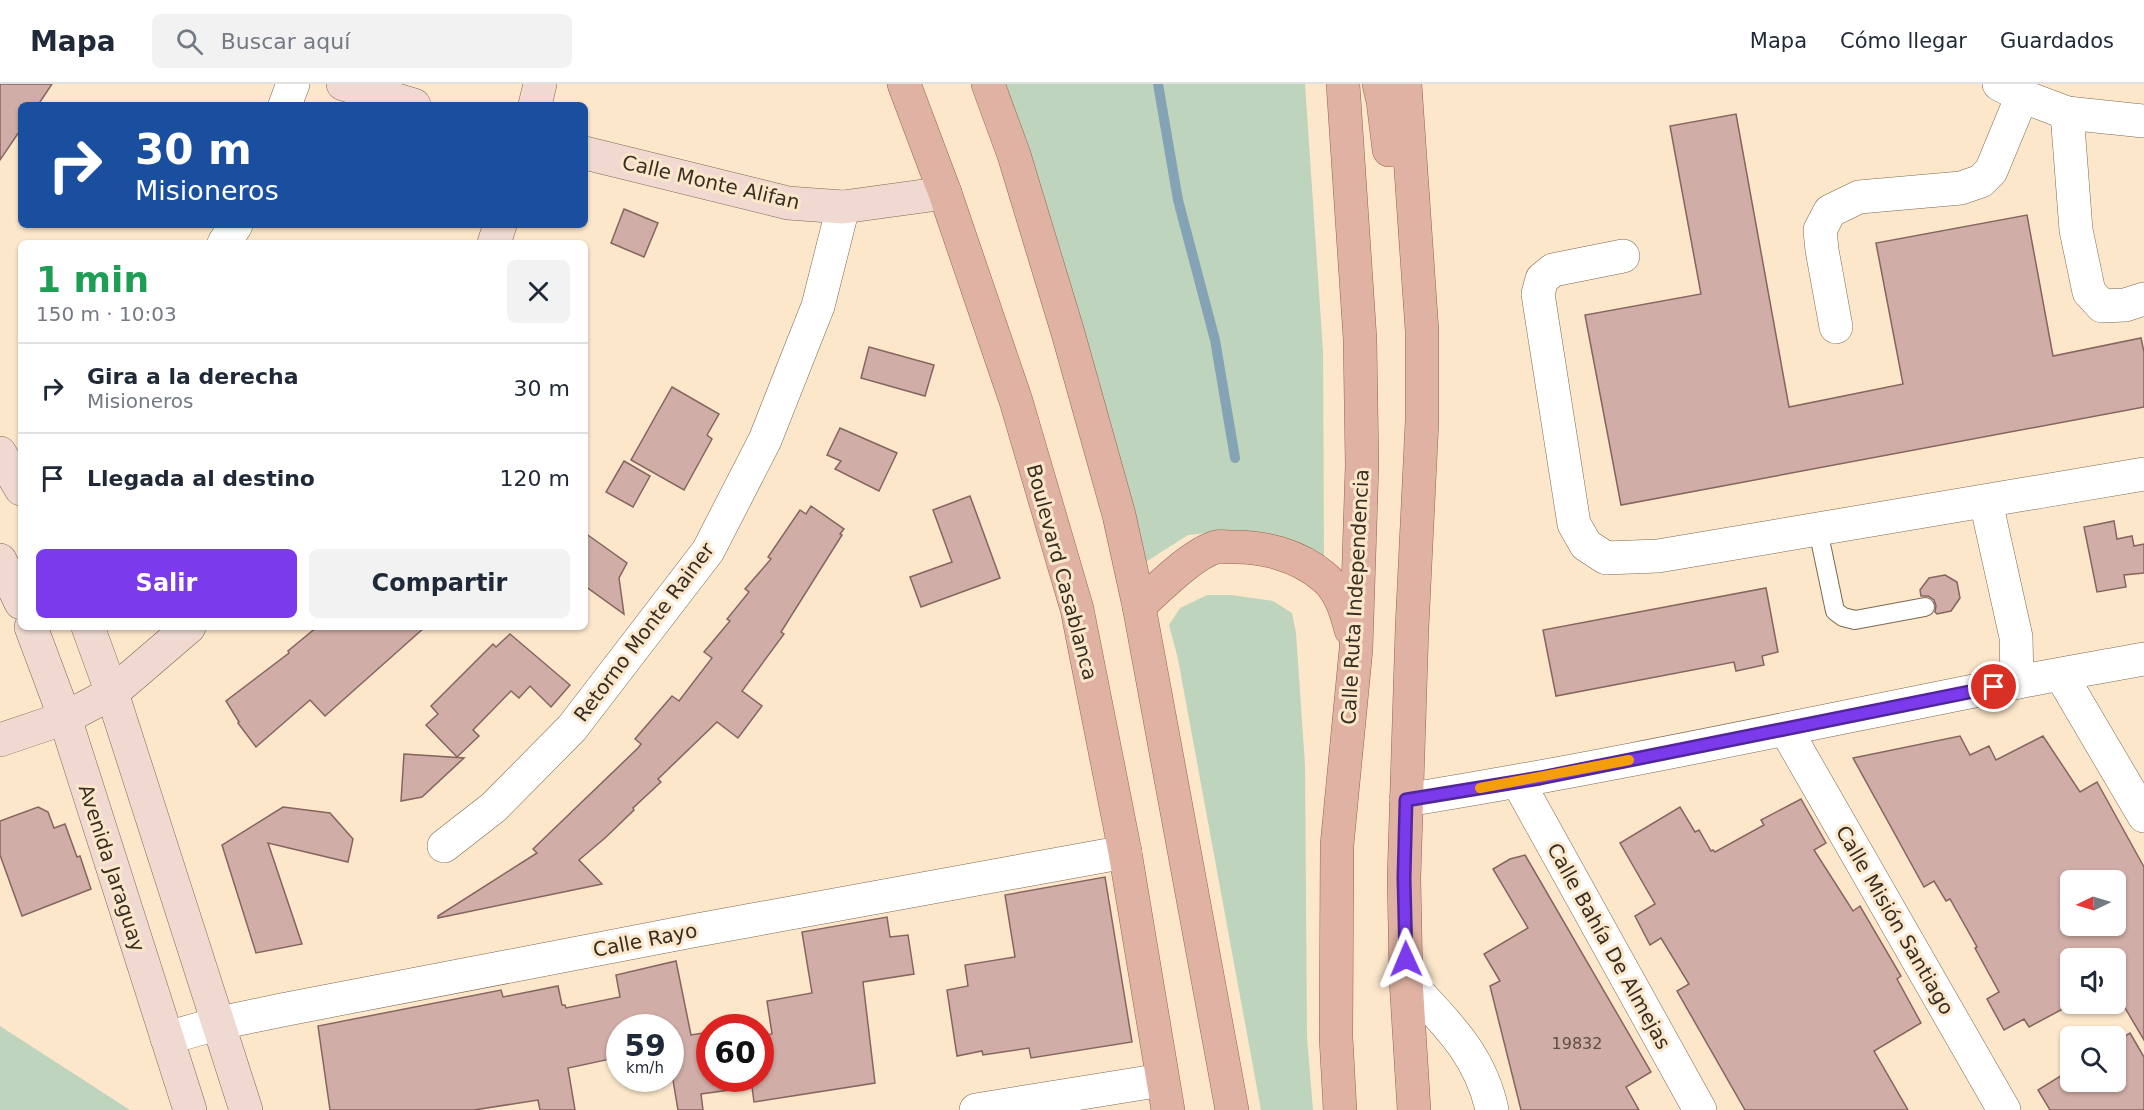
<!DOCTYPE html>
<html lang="es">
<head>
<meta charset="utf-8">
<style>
  :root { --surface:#fff; --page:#f2f2f3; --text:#1f2937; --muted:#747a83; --line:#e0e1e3; --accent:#7c3aed }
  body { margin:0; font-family:"DejaVu Sans",sans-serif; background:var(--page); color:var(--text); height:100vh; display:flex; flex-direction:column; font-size:22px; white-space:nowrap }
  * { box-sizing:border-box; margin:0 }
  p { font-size:20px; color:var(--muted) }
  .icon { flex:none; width:33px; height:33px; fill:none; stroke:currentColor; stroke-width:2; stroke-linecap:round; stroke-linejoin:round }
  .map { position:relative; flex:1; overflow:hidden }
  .panel { position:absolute; left:18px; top:156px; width:570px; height:390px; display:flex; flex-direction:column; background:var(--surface); border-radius:9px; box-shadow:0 2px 4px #0004 }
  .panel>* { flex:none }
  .top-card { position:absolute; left:18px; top:18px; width:570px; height:126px; border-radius:9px; box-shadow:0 2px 4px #0004; background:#1a4fa0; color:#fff; overflow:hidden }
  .needle { width:39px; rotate:265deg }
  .fabs { position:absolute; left:2060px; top:786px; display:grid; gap:12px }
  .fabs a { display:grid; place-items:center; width:66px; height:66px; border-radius:9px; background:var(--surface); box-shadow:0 2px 4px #0004; font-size:30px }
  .speed { position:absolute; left:606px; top:930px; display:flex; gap:12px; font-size:30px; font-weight:700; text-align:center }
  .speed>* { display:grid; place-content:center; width:78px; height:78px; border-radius:50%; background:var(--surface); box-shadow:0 2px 4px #0004; line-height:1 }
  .speed small { font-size:15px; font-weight:400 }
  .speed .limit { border:9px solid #d22; background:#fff; color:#111 }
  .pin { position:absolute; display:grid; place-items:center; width:51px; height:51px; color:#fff; margin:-26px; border:3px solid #fff; border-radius:50%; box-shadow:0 2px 6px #0007 }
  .me { position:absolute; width:66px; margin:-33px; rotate:359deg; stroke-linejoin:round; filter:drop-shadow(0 0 4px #0008) }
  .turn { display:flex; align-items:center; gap:21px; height:126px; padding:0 18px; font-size:27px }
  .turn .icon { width:78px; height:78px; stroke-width:2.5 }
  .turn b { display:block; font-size:42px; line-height:51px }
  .round { display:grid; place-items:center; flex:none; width:63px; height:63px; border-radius:9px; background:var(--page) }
  .summary { display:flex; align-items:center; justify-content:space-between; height:102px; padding:0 18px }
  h1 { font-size:36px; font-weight:800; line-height:45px; color:#1e9e55 }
  .primary-button { display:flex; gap:12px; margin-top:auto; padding:12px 18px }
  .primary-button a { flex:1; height:69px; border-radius:9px; background:var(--accent); color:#fff; font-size:24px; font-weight:800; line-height:69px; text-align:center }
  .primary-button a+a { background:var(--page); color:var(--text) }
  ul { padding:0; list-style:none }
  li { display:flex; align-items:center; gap:18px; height:90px; padding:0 18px; border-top:2px solid var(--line) }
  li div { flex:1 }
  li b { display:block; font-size:22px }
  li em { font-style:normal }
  header { display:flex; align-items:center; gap:36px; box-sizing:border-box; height:84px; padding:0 30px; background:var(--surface); border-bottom:2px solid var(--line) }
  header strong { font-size:28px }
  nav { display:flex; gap:33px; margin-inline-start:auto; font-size:21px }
  .search { width:420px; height:54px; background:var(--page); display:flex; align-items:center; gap:15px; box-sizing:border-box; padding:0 21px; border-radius:9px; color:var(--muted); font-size:22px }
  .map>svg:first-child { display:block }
</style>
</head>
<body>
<header>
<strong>Mapa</strong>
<div class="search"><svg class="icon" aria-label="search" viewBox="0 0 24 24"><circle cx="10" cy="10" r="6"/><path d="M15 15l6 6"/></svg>Buscar aquí</div>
<nav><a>Mapa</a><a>Cómo llegar</a><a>Guardados</a></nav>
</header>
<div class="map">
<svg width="2144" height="1026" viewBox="0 0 2144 1026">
  <rect width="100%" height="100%" fill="#fce7cb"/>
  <g fill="#bed4bd">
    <polygon points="999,0 1305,0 1323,267 1324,479 1282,455 1235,446 1188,451 1141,481"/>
    <polygon points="1207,511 1231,511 1273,517 1292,529 1296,549 1305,681 1307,953 1313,1026 1261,1026 1178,575 1169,541 1180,524"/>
    <polygon points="0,942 3,944 130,1026 0,1026"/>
  </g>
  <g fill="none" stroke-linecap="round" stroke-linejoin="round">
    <polyline stroke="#84a4b5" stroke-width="10" points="1158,0 1178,116 1215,256 1235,374"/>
  </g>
  <g fill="#d0ada6" stroke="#86655f" stroke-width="1.5" fill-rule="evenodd">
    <polygon points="0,0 52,0 38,21 21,21 21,45 0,76"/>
    <polygon points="1736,30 1789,323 1903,300 1876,159 2027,131 2053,272 2141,254 2144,268 2144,323 1621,421 1585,231 1701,210 1670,42"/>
    <polygon points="624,125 658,139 644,173 611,159"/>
    <polygon points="869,263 934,281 925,312 861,294"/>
    <polygon points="672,303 719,330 707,351 712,355 684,406 631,376"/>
    <polygon points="840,344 897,369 879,407 835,385 841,377 827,371"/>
    <polygon points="624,377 650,392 633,423 606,408"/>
    <polygon points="970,412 1000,494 921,523 910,493 952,478 933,426"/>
    <polygon points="811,422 844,445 840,450 842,451 781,548 784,550 742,607 762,622 738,654 717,638 658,695 661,698 633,724 634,726 605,754 579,776 602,800 438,834 438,832 537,769 533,765 638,664 641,660 635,655 672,612 679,617 712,574 704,568 730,537 727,535 749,508 745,505 771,475 768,473 800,426 806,430"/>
    <polygon points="2114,437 2117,455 2132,452 2134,462 2144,460 2144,489 2124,491 2126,503 2097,508 2084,443"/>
    <polygon points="585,449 627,479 619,494 624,530 585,502"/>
    <polygon points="1945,491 1957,498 1960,514 1951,527 1937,530 1935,528 1936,522 1934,516 1928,512 1921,512 1920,506 1929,494"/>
    <polygon points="1766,504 1778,568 1762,572 1764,581 1736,587 1734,578 1556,612 1543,546"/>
    <polygon points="317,543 425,543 325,632 310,616 256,663 238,639 239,638 226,617 289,569 288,567"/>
    <polygon points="510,550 570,601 551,623 530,602 519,614 511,607 473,646 479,652 457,673 426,641 438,630 431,622 493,560 496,563"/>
    <path d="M 1960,652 L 1970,671 L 1989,662 L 1996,676 L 2043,652 L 2080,708 L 2097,698 L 2144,783 L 2144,956 L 2115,907 L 2115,874 L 2070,874 L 2070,920 L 2072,920 L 2029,943 L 2024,935 L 2004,946 L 1987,915 L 1999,908 L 1975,864 L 1977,863 L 1950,815 L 1946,817 L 1934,797 L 1924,803 L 1853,674 ZM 2070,796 L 2115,796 L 2115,842 L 2070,842 Z"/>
    <polygon points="404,670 464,674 422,713 401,717"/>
    <polygon points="1801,715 1826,759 1814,766 1853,827 1860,822 1901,892 1897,895 1921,939 1874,967 1908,1026 1745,1026 1677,907 1689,900 1661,854 1650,861 1635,832 1655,820 1620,759 1680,723 1695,748 1699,746 1711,767 1713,766 1715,768 1764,741 1761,736"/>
    <polygon points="38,723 48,728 54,744 65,740 77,773 80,772 91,805 22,832 0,771 0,737"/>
    <polygon points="283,723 330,729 353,755 348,778 268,759 302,860 256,869 222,761"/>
    <polygon points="1525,771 1651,988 1626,1003 1639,1026 1521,1026 1490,902 1500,897 1484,870 1528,844 1493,785 1510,775"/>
    <polygon points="1105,793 1132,958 1031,974 1029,964 983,971 982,967 957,972 947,906 968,902 965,881 1015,873 1005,811"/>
    <polygon points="887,833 890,853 908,851 914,890 863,898 875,999 754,1018 752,1003 701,1010 703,1026 678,1026 670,978 670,944 620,944 620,973 568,984 575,1026 540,1026 538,1016 474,1026 330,1026 318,942 501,906 503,913 558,902 562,921 565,921 566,924 620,913 616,891 676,877 691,951 710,948 710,994 760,994 760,952 772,950 767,917 812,909 802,848"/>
    <polygon points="2130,949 2144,973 2144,1026 2050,1026 2038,1006 2070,986 2070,998 2115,998 2115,958"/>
  </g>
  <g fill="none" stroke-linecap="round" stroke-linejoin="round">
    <defs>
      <polyline id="lane" points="1818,446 1835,527 1843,533 1855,536 1925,523"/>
      <g id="street">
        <polyline points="1999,0 2022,12 2067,29 2144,37"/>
        <polyline points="285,21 293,0"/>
        <polyline points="2067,29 2076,146 2089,208 2102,222 2125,221 2144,215"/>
        <polyline points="224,159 236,141"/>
        <polyline points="1623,172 1553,186 1542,195 1538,210 1574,440 1586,461 1606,474 1658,472 2144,390"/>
        <polyline points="1836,243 1822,166 1820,146 1830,127 1859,113 1961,104 1981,97 1991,87 2022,12"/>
        <polyline points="1986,418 2016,553 2017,598"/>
        <polyline points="2061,591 2144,732"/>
        <polyline points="1786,646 2004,1026"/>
        <polyline points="1518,698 1700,1026"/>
        <path d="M 1406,716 C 1610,683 1812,639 2014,599 C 2057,590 2101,583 2144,575"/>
        <polyline points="444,762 494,723 572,644 708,467 765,356 818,222 843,123"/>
        <path d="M 1406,896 C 1444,937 1480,969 1492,1026"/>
        <polyline points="167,954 220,939 282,926 692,847 1125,768"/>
        <polyline points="976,1026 1162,996"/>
      </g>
      <g id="secondary">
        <polyline points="343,0 414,21"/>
        <polyline points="535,21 540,0"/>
        <polyline points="585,69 788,119 843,123 945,109"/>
        <polyline points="494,159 500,141"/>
        <polyline points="0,369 21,405"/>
        <polyline points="0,476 21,519"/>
        <polyline points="31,543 65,634 190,1026"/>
        <polyline points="88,543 112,609 246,1026"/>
        <polyline points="0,656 65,634 112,609 189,543"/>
      </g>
      <g id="primary">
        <polyline points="904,0 945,109 1016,317 1077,525 1125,768 1168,1026"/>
        <polyline points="988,0 1014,71 1068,249 1119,431 1139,522 1232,1026"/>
        <polyline points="1379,0 1383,17 1389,66"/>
        <polyline points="1405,0 1422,247 1422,337 1412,544 1404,794 1406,896 1414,1026"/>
        <path d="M 1139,522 C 1158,505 1192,470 1216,463 C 1220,462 1226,463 1230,463 C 1263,462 1298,471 1324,493 C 1340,506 1346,527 1351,546"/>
        <polyline points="1340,1026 1336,953 1337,761 1356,565 1362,381 1360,255 1343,0"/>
      </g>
    </defs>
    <use href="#lane" stroke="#7c6950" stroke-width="20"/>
    <use href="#street" stroke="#7c6950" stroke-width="34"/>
    <use href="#secondary" stroke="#7c6950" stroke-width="34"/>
    <use href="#primary" stroke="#96634e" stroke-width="34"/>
    <use href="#lane" stroke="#fff" stroke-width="18"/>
    <use href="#street" stroke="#fff" stroke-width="33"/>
    <use href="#secondary" stroke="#efd9d1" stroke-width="33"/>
    <use href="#primary" stroke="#dfb2a3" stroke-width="33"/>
  </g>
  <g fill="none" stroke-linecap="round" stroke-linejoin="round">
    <defs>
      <polyline id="route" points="1406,875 1404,794 1406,716 1540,694 1994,603"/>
    </defs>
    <use href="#route" stroke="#51269a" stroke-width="15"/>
    <use href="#route" stroke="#7c3aed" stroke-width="10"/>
    <polyline stroke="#f59e0b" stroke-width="10" points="1480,704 1629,676"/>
  </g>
  <g text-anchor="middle" stroke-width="6" stroke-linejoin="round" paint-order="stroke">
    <g font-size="16" fill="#5c4e44">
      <text x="1577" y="965">19832</text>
    </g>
    <g font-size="20" fill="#362e23" stroke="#fce7cb">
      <text transform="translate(711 98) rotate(13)" y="7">Calle Monte Alifan</text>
      <text transform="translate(1062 488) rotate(75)" y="7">Boulevard Casablanca</text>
      <text transform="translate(1355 513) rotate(-87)" y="7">Calle Ruta Independencia</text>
      <text transform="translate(644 548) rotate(-53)" y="7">Retorno Monte Rainer</text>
      <text transform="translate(112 784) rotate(72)" y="7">Avenida Jaraguay</text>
      <text transform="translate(1895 836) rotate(60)" y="7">Calle Misión Santiago</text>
      <text transform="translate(645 856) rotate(-11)" y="7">Calle Rayo</text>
      <text transform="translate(1609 862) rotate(61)" y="7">Calle Bahía De Almejas</text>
    </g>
  </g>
</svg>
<div class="fabs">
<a><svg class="needle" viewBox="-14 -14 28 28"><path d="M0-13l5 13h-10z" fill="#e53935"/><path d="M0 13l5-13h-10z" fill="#747a83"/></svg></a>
<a><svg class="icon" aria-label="sound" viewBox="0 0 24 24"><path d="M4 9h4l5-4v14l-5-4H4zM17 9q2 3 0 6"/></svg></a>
<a><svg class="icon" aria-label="search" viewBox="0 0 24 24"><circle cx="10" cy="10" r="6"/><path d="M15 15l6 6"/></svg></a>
</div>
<div class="speed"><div>59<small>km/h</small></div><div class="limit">60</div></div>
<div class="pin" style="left:1994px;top:603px;background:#d93025"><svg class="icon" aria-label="arrive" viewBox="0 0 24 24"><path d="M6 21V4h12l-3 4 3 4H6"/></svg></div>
<svg class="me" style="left:1406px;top:875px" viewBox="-20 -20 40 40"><path d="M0-17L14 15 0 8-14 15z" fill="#7c3aed" stroke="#fff" stroke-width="4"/></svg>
<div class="top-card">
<div class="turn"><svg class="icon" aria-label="right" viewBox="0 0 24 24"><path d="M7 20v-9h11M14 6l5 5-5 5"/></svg><div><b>30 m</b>Misioneros</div></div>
</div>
<section class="panel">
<div class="summary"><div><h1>1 min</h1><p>150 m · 10:03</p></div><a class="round"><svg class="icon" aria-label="close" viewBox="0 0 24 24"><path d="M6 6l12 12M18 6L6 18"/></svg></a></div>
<ul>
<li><svg class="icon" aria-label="right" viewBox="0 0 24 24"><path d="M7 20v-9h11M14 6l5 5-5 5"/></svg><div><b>Gira a la derecha</b><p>Misioneros</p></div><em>30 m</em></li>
<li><svg class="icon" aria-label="arrive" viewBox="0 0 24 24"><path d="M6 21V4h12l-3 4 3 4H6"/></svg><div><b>Llegada al destino</b></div><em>120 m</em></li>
</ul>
<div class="primary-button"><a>Salir</a><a>Compartir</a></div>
</section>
</div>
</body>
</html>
